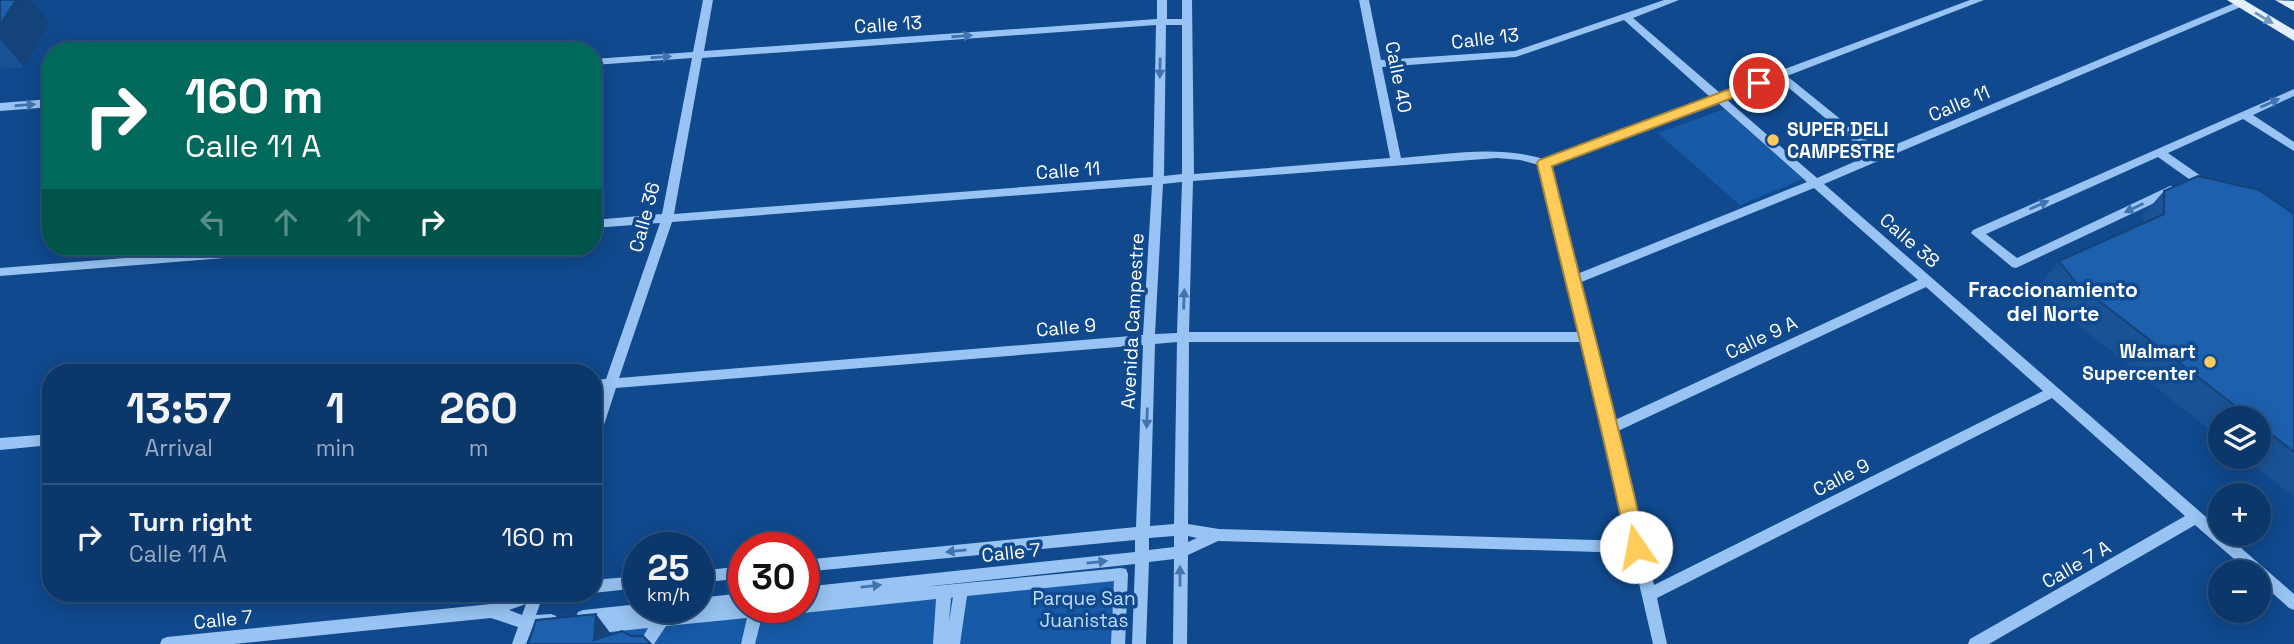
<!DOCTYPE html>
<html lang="en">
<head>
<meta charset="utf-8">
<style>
  :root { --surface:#0c376a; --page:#153f70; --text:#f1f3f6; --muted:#9aacc1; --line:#2c517e }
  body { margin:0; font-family:"Space Grotesk",sans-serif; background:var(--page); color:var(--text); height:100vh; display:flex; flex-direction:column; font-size:26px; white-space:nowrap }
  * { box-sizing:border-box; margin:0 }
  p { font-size:23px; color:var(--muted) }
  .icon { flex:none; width:38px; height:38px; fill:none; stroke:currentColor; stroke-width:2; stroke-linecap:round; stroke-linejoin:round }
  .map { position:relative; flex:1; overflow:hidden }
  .sheet { position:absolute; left:42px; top:364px; width:560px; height:238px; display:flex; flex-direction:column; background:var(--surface); border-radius:28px; box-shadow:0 4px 18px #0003,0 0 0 2px var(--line) }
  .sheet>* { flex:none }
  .banner { position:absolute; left:42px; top:42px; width:560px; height:214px; border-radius:28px; box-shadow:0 4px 18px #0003,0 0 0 2px var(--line); background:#00695c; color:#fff; overflow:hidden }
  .controls { position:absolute; left:2208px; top:406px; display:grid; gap:14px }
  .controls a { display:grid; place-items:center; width:63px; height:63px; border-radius:50%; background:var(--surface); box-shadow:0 4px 18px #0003,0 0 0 2px var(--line); font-size:35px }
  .speed { position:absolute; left:623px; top:532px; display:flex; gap:14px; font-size:35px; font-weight:700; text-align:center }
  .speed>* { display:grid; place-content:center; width:91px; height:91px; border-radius:50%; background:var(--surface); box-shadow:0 4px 18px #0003,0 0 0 2px var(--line); line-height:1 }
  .speed small { font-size:18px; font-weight:400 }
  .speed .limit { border:10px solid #d22; background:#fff; color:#111 }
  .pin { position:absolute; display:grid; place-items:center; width:60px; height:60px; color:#fff; margin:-30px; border:4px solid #fff; border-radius:50%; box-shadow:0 2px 7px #0007 }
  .me { position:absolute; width:77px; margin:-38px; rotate:348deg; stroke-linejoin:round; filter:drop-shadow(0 0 5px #0008) }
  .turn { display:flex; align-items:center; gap:24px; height:147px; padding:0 28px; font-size:32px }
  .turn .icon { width:91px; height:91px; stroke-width:2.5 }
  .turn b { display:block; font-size:49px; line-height:60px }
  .lanes { display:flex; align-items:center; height:66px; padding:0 28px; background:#0003; justify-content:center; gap:35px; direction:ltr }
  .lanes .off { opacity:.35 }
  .eta { display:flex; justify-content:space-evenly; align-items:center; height:119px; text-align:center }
  .eta b { font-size:42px; font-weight:700; line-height:49px }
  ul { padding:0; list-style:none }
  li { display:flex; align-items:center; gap:21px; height:105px; padding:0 28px; border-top:2px solid var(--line) }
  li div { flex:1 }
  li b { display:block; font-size:26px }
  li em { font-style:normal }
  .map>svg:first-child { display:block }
</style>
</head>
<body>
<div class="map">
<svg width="2294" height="644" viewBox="0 0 2294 644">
  <rect width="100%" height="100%" fill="#10498d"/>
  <g fill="#175ba8">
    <polygon points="1724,109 1803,179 1740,205 1658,133"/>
    <polygon points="1127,569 1126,644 538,644 748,607 803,607 803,602"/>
  </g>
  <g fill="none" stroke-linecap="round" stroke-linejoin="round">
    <g fill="#98c3f2" fill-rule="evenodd">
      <path d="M 703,0 L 713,0 L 704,51 L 1157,19 L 1157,0 L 1167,0 L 1167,19 L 1182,19 L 1182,0 L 1192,0 L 1194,174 L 1390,158 L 1359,0 L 1369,0 L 1381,60 L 1515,51 L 1664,0 L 1679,0 L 1633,18 L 1720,93 L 1970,0 L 1984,0 L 1787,76 L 1880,151 L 2237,2 L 2243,2 L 2243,6 L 1824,184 L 2221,530 L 2221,534 L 2225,534 L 2294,594 L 2294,610 L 2289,608 L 2259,581 L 2259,572 L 2249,572 L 2195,525 L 1989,644 L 1968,644 L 1970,639 L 2185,516 L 2052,398 L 1657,598 L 1667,644 L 1653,644 L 1632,553 L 1218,541 L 1188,555 L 1187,644 L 1173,644 L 1174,559 L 1149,562 L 1146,644 L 1132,644 L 1135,564 L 923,587 L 1121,568 L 1126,569 L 1128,574 L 1125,644 L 1111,644 L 1114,581 L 967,596 L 960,644 L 933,644 L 936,599 L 803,613 L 798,611 L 796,607 L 803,607 L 803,587 L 1135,552 L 1135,540 L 803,572 L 803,560 L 1136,527 L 1143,345 L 616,388 L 600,437 L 598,441 L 593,442 L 593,417 L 603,389 L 593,390 L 593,380 L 606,379 L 660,223 L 593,228 L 593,220 L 662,214 L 692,58 L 593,65 L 593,59 L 693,52 ZM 1624,20 L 1710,97 L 1544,159 C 1496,145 1449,154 1401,158 L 1382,67 L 1516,57 ZM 1156,25 L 1153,177 L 674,214 L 702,58 ZM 1166,25 L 1182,25 L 1182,174 L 1164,176 ZM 1778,79 L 1870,155 L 1817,178 L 1726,99 ZM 1717,102 L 1807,182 L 1577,274 L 1550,165 ZM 1497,158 L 1520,160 L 1539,165 L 1579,332 L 1189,332 L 1193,181 ZM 1182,182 L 1177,333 L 1155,334 L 1163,184 ZM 1152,185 L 1143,335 L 619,378 L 672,222 ZM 1814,188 L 1918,280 L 1615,420 L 1579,283 ZM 1926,287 L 2043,391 L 1654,585 L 1618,431 ZM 1177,342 L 1174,524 L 1150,526 L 1155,344 ZM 1189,342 L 1581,342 L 1604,428 L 1630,541 L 1219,529 L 1188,524 ZM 1174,536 L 1174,547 L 1149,550 L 1149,538 ZM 1188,536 L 1197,538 L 1188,542 ZM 953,597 L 949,622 L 951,598 Z"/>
      <polygon points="2294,89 2294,96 2253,115 2294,142 2294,151 2243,119 2168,153 2211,183 2213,186 2211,189 2203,189 2158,157 1986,234 2017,258 2170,186 2178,186 2180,189 2178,192 2016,268 2012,267 1971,233 1973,230"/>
      <polygon points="51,99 51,107 0,111 0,103"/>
      <polygon points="263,247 320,247 314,251 0,276 0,268"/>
      <polygon points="51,434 51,445 0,450 0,438"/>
      <polygon points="744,566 744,578 698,583 698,571"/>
      <polygon points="639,576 639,588 593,593 592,593 593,580"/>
      <path d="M 519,593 L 544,593 L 536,615 L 551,614 L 556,616 L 558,621 L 556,626 L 532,629 L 526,644 L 512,644 L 518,627 L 491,618 L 234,644 L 160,644 L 162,639 L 167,637 L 491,604 ZM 526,604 L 522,615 L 509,610 Z"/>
      <polygon points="744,593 744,607 796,607 794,612 762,616 755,644 741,644 747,618 666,626 654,644 639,644 648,628 591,634 586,632 584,627 585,623 578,622 576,617 578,612 583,610 639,604 639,607 683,607 681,611 694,610 692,607 698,607 698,598"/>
    </g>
    <g fill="#e4efff" fill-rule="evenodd">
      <polygon points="2227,0 2244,0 2294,30 2294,41"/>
      <polygon points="2275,0 2294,1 2294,11"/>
    </g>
  </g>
  <g fill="#195395">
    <polygon points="0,0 31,0 50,23 24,67 0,69"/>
    <polygon points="2164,191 2294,214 2294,497 2243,457 2259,457 2259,418 2221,418 2221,439 2056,307 2039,285 2059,261 2143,224 2143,215"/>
  </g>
  <g fill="#144379">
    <polygon points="16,0 31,0 50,23 24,67 0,39 0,25"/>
    <polygon points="596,614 611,634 594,640"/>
  </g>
  <g fill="#1d60ad" stroke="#144379" stroke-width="2">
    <polygon points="0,0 16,0 0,25"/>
    <polygon points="2198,176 2259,190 2294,214 2294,452 2259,425 2259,418 2251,418 2076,283 2059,261 2164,214 2164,191"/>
    <polygon points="596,614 594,640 622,631 631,636 643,636 651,644 528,644 536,620"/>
  </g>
  <defs><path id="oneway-solid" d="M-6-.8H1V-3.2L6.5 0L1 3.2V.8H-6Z" transform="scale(1.75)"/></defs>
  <use fill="#6f94c0" href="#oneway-solid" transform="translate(2264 18) rotate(31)"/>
  <g fill="#4074b0">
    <use href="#oneway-solid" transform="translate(962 36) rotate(-4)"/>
    <use href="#oneway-solid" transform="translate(661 57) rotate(-4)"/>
    <use href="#oneway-solid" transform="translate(1160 68) rotate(91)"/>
    <use href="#oneway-solid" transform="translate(2270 103) rotate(-24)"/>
    <use href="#oneway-solid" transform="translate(25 105) rotate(-4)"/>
    <use href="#oneway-solid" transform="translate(2039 205) rotate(-24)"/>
    <use href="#oneway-solid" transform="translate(2134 208) rotate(155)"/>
    <use href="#oneway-solid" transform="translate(1184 299) rotate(-88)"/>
    <use href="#oneway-solid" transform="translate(1147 418) rotate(92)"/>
    <use href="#oneway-solid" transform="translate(956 551) rotate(174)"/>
    <use href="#oneway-solid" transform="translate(1097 562) rotate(-6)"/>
    <use href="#oneway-solid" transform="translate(1180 576) rotate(-90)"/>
    <use href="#oneway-solid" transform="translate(871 586) rotate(-6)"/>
  </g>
  <path fill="#ffcc5a" stroke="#a6853a" stroke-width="2" d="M 1759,78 L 1764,80 L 1764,86 L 1552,166 C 1583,293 1618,419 1646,547 L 1643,553 L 1636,555 L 1630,553 L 1627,547 C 1601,419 1567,292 1537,163 L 1539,160 Z"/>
  <g fill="#ffcc5a" stroke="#10498d" stroke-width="2.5">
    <circle cx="1773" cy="140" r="7"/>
    <circle cx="2210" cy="362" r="7"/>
  </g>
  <g text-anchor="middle" stroke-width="7" stroke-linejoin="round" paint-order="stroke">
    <g font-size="19" fill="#fff" stroke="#10498d">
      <text transform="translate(888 24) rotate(-4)" y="7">Calle 13</text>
      <text transform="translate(1485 38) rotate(-7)" y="7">Calle 13</text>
      <text transform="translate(1399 77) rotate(79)" y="7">Calle 40</text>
      <text transform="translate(1959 103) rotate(-23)" y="7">Calle 11</text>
      <text transform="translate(1068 170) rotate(-4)" y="7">Calle 11</text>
      <text transform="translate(644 217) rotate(-75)" y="7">Calle 36</text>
      <text transform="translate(1910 240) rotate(41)" y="7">Calle 38</text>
      <text transform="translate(1132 321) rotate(-87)" y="7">Avenida Campestre</text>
      <text transform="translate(1066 327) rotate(-5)" y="7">Calle 9</text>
      <text transform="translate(1761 337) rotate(-25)" y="7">Calle 9 A</text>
      <text transform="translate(1841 477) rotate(-27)" y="7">Calle 9</text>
      <text transform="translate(1011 552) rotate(-6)" y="7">Calle 7</text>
      <text transform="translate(2076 564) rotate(-30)" y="7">Calle 7 A</text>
      <text transform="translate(223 619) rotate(-6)" y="7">Calle 7</text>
    </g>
    <g font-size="19" font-weight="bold" fill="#fff" stroke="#10498d" text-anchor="start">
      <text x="1787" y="136">SUPER DELI<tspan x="1787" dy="22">CAMPESTRE</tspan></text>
      <text x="2196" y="358" text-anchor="end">Walmart<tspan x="2196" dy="22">Supercenter</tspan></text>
    </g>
    <g font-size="19" fill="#bfddfd" stroke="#10498d">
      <text x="1084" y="605">Parque San<tspan x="1084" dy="22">Juanistas</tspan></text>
    </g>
    <g font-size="21" font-weight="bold" fill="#fff" stroke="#10498d">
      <text x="2053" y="297">Fraccionamiento<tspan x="2053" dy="24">del Norte</tspan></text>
    </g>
  </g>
</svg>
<div class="controls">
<a><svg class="icon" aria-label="layers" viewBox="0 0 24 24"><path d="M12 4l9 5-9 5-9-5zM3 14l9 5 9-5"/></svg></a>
<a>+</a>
<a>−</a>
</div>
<div class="speed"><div>25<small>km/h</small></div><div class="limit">30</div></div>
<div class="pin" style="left:1759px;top:83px;background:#d93025"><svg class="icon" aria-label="arrive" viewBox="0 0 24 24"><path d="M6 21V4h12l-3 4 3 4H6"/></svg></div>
<svg class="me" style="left:1636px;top:547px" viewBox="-20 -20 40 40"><circle r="19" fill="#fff"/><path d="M0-13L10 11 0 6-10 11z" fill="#ffcc5a"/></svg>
<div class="banner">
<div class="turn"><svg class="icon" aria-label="right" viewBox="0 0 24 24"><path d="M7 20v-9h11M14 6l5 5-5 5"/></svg><div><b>160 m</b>Calle 11 A</div></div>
<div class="lanes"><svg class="icon off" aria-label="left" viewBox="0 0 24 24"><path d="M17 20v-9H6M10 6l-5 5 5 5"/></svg><svg class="icon off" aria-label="ahead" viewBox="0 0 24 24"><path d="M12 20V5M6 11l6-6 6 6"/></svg><svg class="icon off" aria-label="ahead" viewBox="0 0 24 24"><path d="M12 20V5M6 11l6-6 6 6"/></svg><svg class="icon" aria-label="right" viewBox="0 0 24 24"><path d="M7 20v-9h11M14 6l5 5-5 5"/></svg></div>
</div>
<section class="sheet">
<div class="eta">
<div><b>13:57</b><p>Arrival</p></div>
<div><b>1</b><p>min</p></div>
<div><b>260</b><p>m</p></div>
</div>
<ul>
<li><svg class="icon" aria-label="right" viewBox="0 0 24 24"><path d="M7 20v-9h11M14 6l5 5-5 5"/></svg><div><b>Turn right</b><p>Calle 11 A</p></div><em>160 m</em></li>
</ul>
</section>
</div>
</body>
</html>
